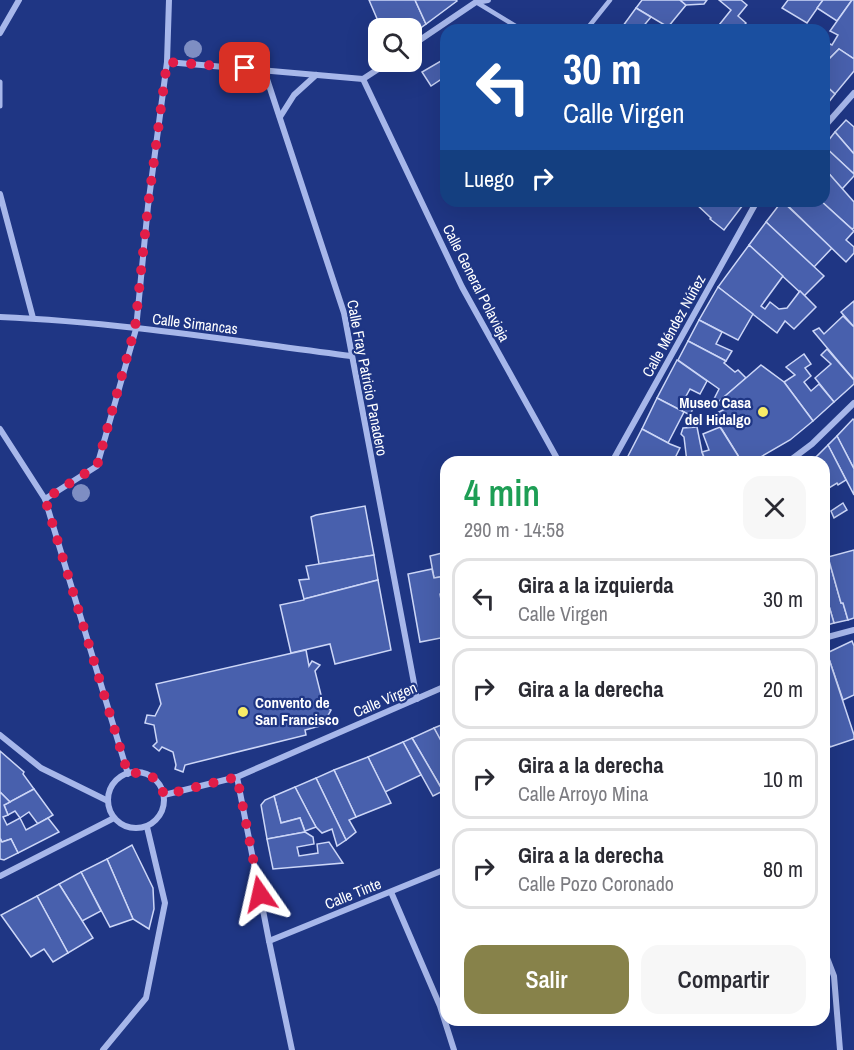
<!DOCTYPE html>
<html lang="es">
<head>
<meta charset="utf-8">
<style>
  :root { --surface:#fff; --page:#f7f7f7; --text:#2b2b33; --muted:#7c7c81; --line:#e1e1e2; --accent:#87824a }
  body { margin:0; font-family:"Archivo Narrow",sans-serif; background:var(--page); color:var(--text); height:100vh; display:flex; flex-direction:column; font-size:22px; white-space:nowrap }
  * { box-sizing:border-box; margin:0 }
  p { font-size:20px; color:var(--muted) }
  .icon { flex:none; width:33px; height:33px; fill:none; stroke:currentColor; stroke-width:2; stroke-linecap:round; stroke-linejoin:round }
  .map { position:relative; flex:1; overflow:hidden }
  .details { position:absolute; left:440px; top:456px; width:390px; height:570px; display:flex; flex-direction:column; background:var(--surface); border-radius:18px; box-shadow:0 6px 24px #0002 }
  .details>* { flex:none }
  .top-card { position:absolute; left:440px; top:24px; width:390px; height:183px; border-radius:18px; box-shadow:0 6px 24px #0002; background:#1a4fa0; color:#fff; overflow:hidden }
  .tools { position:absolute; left:368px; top:18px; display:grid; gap:12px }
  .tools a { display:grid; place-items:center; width:54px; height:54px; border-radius:12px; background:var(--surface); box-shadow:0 6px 24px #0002; font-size:30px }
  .pin { position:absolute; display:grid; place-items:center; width:51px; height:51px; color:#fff; margin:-26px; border-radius:12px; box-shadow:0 3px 9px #0006 }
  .me { position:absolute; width:66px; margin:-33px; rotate:349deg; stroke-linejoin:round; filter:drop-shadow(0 0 4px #0008) }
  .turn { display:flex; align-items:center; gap:21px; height:126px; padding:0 24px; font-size:27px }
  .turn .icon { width:78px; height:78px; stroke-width:2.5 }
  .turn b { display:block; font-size:42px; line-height:51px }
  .then { display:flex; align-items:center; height:57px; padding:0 24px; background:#0003; gap:12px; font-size:22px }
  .round { display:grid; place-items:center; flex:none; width:63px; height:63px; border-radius:18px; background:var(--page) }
  .headline { display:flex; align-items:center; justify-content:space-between; height:102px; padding:0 24px }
  h1 { font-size:36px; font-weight:600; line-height:45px; color:#1e9e55 }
  .primary-button { display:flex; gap:12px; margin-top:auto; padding:12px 24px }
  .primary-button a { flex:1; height:69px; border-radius:18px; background:var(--accent); color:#fff; font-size:24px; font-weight:600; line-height:69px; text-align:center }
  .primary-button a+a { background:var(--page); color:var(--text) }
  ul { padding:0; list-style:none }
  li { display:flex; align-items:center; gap:18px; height:81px; margin:0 12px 9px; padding:0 12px; border:3px solid var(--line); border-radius:18px }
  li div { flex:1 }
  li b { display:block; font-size:22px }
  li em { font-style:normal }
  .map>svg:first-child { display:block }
</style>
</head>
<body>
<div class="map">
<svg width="854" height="1050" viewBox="0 0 854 1050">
  <rect width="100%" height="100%" fill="#1f3684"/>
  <g fill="#4860ad" stroke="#ccd6f7" stroke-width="1.5">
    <polygon points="369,0 415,0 426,24 411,35 411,28 381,28"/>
    <polygon points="415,0 456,0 457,1 426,24"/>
    <polygon points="642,0 680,0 686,5 668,27 636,8"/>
    <polygon points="680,0 707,0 704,4 686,5"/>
    <polygon points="719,0 741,0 747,5 738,16 746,23 740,30 715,30 731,10"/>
    <polygon points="788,0 823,0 807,23 782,8"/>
    <polygon points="823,0 852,0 837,21 817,8"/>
    <polygon points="852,0 854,0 854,59 839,49 830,58 824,54 824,48 828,43 832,45 838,35 830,31"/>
    <polygon points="636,8 651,17 641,29 643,30 620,30"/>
    <polygon points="839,49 854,59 854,71 835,94 824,84 824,54 830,58"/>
    <polygon points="446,58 446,76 431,86 422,72"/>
    <polygon points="824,84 835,94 824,108"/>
    <polygon points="846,120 854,127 854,154 835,132"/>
    <polygon points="835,132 854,154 854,174 824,146"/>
    <polygon points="824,146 854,174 854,176 842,189 824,168"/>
    <polygon points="824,168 854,202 854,228 852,229 821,201 824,201"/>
    <polygon points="693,201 746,201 724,230 710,219 711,218"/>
    <polygon points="782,201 832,248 814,267 766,222"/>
    <polygon points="783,201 821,201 854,231 846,240 854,247 854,253 846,262"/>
    <polygon points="766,222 824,276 804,296 749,245"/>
    <polygon points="749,245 783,276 761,306 765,309 770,302 779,309 787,308 800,291 816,307 794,329 785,321 777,333 718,287"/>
    <polygon points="718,287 753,314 738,340 699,320"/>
    <polygon points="854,301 854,327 841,312"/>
    <polygon points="843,316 854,327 854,380 813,331 819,328 824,334"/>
    <polygon points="699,320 722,332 716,344 732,351 726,361 688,341"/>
    <polygon points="688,341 726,361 724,363 735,372 738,370 746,378 717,403 713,401 719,389 678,360"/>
    <polygon points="827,349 854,380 854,384 834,402 815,378 831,364 821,355"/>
    <polygon points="804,354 811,364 805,368 811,376 804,382 811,391 819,384 834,402 813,421 784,382 795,375 786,367"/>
    <polygon points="677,360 707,381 700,394 690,389 685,398 696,402 690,415 657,398"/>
    <polygon points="761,365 784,382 813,421 790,440 752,462 742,462 713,415 727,408 717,403"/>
    <polygon points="657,398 684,412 668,443 642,429"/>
    <polygon points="853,419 854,420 854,469 837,436"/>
    <polygon points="697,427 702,452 706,462 687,462 684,437 681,434 683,428"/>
    <polygon points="720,427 742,462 706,462 702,452 709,450 703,434"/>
    <polygon points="642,429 670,444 680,448 676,456 680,459 665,462 625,462"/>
    <polygon points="837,436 854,469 854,495 828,445"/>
    <polygon points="828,445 846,480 838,485 837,483 824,491 824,462 811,462"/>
    <polygon points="843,503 847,510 834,518 831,511"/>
    <polygon points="365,506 374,555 319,564 311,517 316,515"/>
    <polygon points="824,546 825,546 841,603 843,603 848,620 834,623 824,589"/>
    <polygon points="854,550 854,618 848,620 843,603 841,603 828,557"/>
    <polygon points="446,552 446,576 434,578 430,556"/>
    <polygon points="374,555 378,580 304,599 299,580 309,579 306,566"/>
    <polygon points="432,569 434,578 446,576 446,593 440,594 442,605 446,604 446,637 420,642 408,574"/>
    <polygon points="378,580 391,650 335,664 330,644 291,653 280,605 304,600 304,599"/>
    <polygon points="824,589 834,623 824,626"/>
    <polygon points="852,641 854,646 854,695 843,700 827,653"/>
    <polygon points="306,650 309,666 312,661 320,665 315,671 324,707 331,710 326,719 317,715 320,726 305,730 306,735 185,765 183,772 175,769 176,765 173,752 162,747 159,751 153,746 157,742 154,725 145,723 147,715 155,716 161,704 156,684"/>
    <polygon points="827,653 854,735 854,739 830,747 824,727 824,654"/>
    <polygon points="446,723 446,746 444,747 434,728"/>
    <polygon points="434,728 446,750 446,790 443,791 412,738"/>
    <polygon points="412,738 443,791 433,796 403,742"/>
    <polygon points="403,742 421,775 385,792 368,757"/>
    <polygon points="0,751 24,772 23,774 34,789 10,802 0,792"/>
    <polygon points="368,757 391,803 356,817 334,770"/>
    <polygon points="334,770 356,817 349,820 356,832 346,840 316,778"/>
    <polygon points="316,778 346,840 337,846 332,829 322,833 316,827 309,814 295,787"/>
    <polygon points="295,787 309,814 316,827 305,831 300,818 281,823 274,796"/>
    <polygon points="34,789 53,815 38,824 29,812 20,818 15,811 8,815 4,805"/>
    <polygon points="0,792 10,802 4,805 8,815 3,817 7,825 20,818 26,830 48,818 59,832 18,853 11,839 2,842 0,838"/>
    <polygon points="274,796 281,823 300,818 305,832 267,839 261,805 265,800"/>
    <polygon points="305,832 313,837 314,844 297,847 299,856 318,853 317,844 329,842 343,863 273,869 267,839"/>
    <polygon points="0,838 2,842 11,839 18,853 4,860 0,859"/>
    <polygon points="132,845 153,888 154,909 149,929 133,919 107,859"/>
    <polygon points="107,859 133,919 110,927 81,872"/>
    <polygon points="81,872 101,911 82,921 59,884"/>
    <polygon points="59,884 93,938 68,953 37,896"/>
    <polygon points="37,896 68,953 53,962 44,949 31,957 1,915"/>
  </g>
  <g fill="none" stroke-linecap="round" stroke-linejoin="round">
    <g stroke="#a7b7ea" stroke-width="4.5">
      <polyline points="476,2 522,30"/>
      <polyline points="586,30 610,0"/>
    </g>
    <polyline stroke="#a7b7ea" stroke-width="5" points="0,82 0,106"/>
    <g stroke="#a7b7ea" stroke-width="6">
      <polyline points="0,33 19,0"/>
      <polyline points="411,46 476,2 488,0"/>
      <polyline points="167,62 363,79 389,62"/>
      <polyline points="264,70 344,313 417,699"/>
      <polyline points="363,79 462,287 559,462"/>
      <polyline points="280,117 294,95 316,75"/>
      <polyline points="824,127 854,93"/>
      <polyline points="0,194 33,318"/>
      <path d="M 0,317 C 118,322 235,341 351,356"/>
      <polyline points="0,429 45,499 128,774"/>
      <polyline points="612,462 757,201"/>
      <polyline points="788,462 812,444 854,403"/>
      <polyline points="45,499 97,466 136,329 148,206 167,62 169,0"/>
      <polyline points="824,638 854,630"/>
      <polyline points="0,735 41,768 108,801"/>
      <circle cx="136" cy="800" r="28"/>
      <polyline points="237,777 269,941 292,1050"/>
      <polyline points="164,795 237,777 446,686"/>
      <polyline points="0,876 114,818"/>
      <polyline points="391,892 440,1006 454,1050"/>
      <polyline points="269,941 446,869"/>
      <polyline points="824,950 834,976 840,1050"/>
      <polyline points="103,1050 146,998 165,903 147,827"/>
    </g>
  </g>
  <g fill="#7e8ec3">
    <circle cx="193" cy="49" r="9"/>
    <circle cx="81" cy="493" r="9"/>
  </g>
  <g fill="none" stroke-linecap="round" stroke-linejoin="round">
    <path stroke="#e11d48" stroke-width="10" stroke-dasharray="0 18" d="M 245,68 L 167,62 L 148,206 L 135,328 L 97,466 L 45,499 L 128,774 C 147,770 158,777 164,795 L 237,777 L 260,894"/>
  </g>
  <g fill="#f8ec67" stroke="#1f3684" stroke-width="2">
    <circle cx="763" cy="412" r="6"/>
    <circle cx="243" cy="712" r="6"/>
  </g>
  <g text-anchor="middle" stroke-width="4.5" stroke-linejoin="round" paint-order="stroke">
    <g font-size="15" fill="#fff" stroke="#1f3684">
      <text transform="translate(476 283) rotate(63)" y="5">Calle General Polavieja</text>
      <text transform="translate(195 324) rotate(7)" y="5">Calle Simancas</text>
      <text transform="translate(674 326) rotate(-61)" y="5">Calle Méndez Núñez</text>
      <text transform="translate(367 378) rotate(79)" y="5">Calle Fray Patricio Panadero</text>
      <text transform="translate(385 700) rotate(-23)" y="5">Calle Virgen</text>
      <text transform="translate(353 894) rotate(-22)" y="5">Calle Tinte</text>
    </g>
    <g font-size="15" font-weight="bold" fill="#fff" stroke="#1f3684" text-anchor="end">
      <text x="751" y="408">Museo Casa<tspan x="751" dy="17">del Hidalgo</tspan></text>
      <text x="255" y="708" text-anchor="start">Convento de<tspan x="255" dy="17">San Francisco</tspan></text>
    </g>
  </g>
</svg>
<div class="tools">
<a><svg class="icon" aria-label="search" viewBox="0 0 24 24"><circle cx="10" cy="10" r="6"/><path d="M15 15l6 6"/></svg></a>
</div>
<div class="pin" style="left:245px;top:68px;background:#d93025"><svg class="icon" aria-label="arrive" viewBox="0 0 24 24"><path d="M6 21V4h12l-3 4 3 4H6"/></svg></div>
<svg class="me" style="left:260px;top:894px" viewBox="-20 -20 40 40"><path d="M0-17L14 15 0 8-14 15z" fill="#e11d48" stroke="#fff" stroke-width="4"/></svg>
<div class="top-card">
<div class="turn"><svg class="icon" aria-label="left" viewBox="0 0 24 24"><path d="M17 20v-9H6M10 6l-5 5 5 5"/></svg><div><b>30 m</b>Calle Virgen</div></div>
<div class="then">Luego<svg class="icon" aria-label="right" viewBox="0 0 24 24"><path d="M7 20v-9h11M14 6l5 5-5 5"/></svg></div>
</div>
<section class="details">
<div class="headline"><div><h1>4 min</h1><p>290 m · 14:58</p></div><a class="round"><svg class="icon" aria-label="close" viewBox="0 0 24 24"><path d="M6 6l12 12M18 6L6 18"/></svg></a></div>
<ul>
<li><svg class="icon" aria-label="left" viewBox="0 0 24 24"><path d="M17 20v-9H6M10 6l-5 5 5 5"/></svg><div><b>Gira a la izquierda</b><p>Calle Virgen</p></div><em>30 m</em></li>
<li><svg class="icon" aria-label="right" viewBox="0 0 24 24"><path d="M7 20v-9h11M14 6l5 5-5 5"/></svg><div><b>Gira a la derecha</b></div><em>20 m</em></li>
<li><svg class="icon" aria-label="right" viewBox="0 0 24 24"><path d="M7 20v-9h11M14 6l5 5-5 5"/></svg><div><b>Gira a la derecha</b><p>Calle Arroyo Mina</p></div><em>10 m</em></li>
<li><svg class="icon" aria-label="right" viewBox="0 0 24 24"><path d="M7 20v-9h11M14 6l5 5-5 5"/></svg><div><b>Gira a la derecha</b><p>Calle Pozo Coronado</p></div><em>80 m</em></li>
</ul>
<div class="primary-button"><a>Salir</a><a>Compartir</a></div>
</section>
</div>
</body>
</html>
